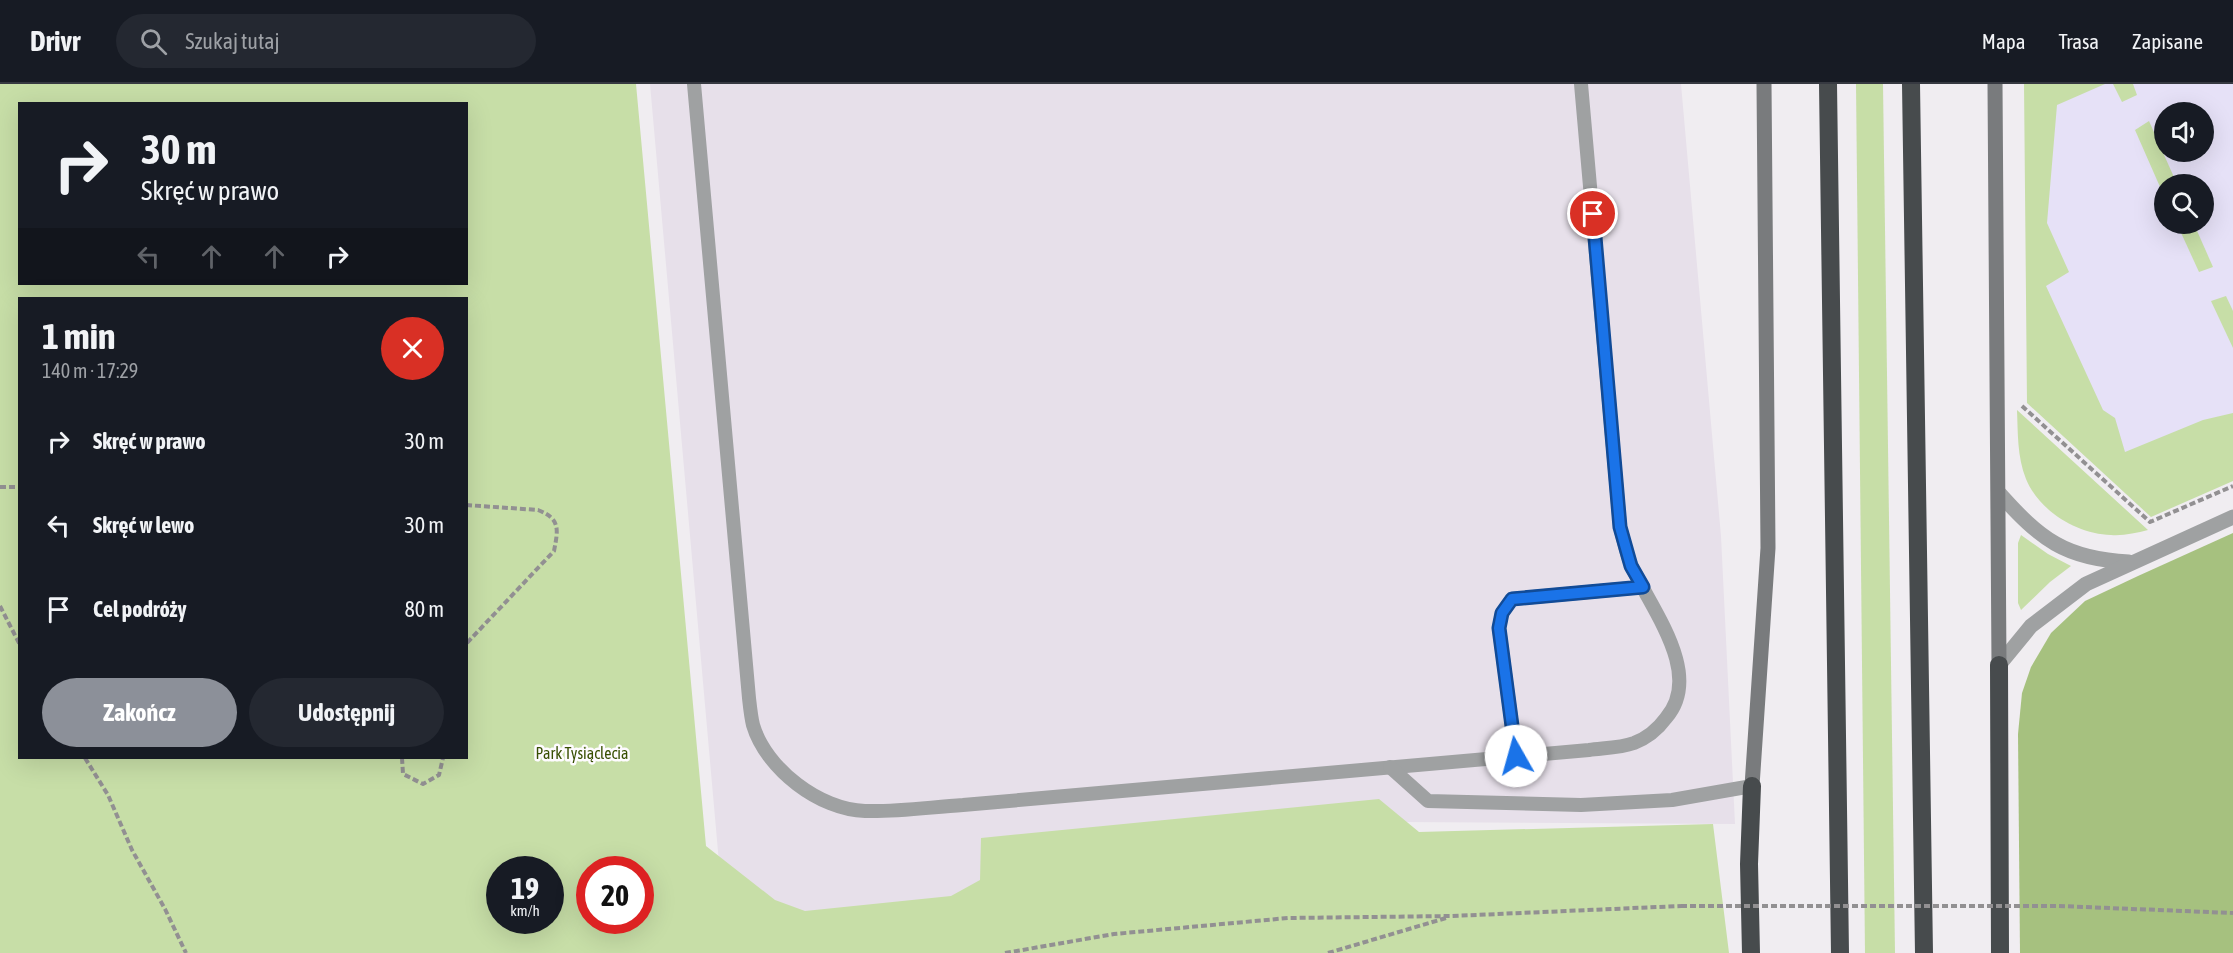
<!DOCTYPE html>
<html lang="pl">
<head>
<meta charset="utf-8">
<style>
  :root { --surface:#171b24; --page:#242831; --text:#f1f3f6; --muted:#9ea1a6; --line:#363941; --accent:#8c9099 }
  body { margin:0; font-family:"Asap Condensed",sans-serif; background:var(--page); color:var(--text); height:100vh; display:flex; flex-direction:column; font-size:22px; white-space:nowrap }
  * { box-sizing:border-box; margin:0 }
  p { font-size:20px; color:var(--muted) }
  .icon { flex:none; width:33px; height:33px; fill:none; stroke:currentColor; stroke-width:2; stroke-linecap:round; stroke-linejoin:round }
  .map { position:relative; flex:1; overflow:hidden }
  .details { position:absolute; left:18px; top:213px; width:450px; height:462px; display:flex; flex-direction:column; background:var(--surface); border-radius:0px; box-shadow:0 6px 24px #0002 }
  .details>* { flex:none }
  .banner { position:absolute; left:18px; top:18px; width:450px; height:183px; border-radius:0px; box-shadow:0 6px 24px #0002; background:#171b24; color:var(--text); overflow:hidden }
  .controls { position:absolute; left:2154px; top:18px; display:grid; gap:12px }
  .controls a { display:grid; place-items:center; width:60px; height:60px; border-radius:50%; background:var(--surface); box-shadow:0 6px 24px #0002; font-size:30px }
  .speed { position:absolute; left:486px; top:772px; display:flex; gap:12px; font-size:30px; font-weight:700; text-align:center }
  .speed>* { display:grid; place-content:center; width:78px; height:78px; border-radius:50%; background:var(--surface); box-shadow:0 6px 24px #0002; line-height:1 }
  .speed small { font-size:15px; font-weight:400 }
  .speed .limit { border:9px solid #d22; background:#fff; color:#111 }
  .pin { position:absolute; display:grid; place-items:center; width:51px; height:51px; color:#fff; margin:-26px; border:3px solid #fff; border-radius:50%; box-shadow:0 2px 6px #0007 }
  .me { position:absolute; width:66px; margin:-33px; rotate:353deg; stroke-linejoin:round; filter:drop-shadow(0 0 4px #0008) }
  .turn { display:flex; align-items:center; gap:21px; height:126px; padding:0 24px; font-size:27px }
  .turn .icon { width:78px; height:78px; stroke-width:2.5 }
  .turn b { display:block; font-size:42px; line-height:51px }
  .lanes { display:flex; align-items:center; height:57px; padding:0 24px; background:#0003; justify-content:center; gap:30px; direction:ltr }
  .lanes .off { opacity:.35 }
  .round { display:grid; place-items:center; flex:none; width:63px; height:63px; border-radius:32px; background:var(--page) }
  .head { display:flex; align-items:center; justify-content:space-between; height:102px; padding:0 24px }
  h1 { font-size:36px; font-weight:700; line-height:45px }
  .primary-button { display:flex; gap:12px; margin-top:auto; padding:12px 24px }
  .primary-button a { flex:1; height:69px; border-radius:36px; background:var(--accent); color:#fff; font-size:24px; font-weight:700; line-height:69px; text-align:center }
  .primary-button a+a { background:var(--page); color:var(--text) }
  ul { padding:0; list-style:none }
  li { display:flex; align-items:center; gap:18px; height:84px; padding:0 24px }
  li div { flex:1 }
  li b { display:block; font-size:22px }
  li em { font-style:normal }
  header { display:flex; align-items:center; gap:36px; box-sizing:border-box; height:84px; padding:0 30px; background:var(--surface); border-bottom:2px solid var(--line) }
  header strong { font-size:28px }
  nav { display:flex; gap:33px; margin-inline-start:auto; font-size:21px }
  .search { width:420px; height:54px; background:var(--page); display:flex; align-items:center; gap:15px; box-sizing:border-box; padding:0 21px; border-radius:33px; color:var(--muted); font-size:22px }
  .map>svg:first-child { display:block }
</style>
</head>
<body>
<header>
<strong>Drivr</strong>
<div class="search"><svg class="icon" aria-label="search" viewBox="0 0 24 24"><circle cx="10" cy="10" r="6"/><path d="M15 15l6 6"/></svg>Szukaj tutaj</div>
<nav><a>Mapa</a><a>Trasa</a><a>Zapisane</a></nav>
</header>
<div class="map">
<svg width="2233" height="869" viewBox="0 0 2233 869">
  <rect width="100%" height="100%" fill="#f0edf1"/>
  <path fill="#e6e1f7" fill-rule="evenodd" d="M 2048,0 L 2233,0 L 2233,335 L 2115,388 L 2033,212 ZM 2164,28 L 2204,28 L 2204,68 L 2164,68 ZM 2164,100 L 2204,100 L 2204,140 L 2164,140 Z"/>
  <polygon fill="#e7e0ea" points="650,0 1681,0 1721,452 1735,740 1205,737 1094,798 727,869"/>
  <g fill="#c7dea7" fill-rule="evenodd">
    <path d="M 0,0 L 636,0 L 706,762 L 775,816 L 805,827 L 951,812 L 980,796 L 981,754 L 1379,715 L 1419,748 L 1713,740 L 1729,869 L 0,869 ZM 20,20 L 466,20 L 466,200 L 20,200 ZM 466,214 L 466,674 L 20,674 L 20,214 ZM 500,786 L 550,786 L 550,837 L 500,837 ZM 590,786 L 640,786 L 640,837 L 590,837 Z"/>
    <polygon points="1856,0 1883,0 1895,869 1865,869"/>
    <polygon points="2024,0 2105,0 2057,21 2047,139 2069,188 2046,202 2103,326 2115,334 2125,368 2203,336 2233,329 2233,397 2151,433 2027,319"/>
    <polygon points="2113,0 2133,0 2137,11 2122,18"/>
    <polygon points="2149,37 2177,100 2164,100 2164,112 2135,46"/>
    <polygon points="2177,140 2194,140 2213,183 2199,188"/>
    <polygon points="2226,212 2233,227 2233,264 2211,217"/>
    <path d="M 2017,326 L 2148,446 C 2136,449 2123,452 2111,451 C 2077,450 2039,427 2026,395 C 2017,372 2018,349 2017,326 Z"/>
    <polygon points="2021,451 2048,470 2071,482 2050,498 2021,526 2018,519 2018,459"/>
  </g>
  <polygon fill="#a6c17f" points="2233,449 2233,869 2020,869 2018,650 2022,609 2031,583 2051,549 2085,517 2138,492"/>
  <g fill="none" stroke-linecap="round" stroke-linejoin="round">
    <g stroke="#929092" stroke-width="4" stroke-dasharray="6 3" stroke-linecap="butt">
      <polyline points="2022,322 2150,438 2233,402"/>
      <polyline points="0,403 20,403"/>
      <path d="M 466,421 L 538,426 C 561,435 558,446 554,467 L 466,560"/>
      <polyline points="0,522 20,561"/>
      <polyline points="85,674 108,711 132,766 165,825 186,869"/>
      <polyline points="402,674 403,690 423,700 439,691 443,674"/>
      <polyline points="2059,822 2233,829"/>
      <polyline points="1005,869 1114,850 1288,834 1452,832 1681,822"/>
      <polyline points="1328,869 1446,834"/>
    </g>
    <g stroke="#9fa1a2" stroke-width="14">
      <path d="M 694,0 L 749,614 C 750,623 751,633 753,641 C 766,685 820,726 865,727 C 898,728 931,723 963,721 L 1589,666 C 1603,664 1620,664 1634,659 C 1647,654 1658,645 1666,634 C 1704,590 1651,525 1632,483 C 1626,471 1624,456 1620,443 L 1581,0"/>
      <polyline points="1516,672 1499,544 1502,529 1512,515 1643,503"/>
      <polyline points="1390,683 1428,717 1581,721 1672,716 1752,702"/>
    </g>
    <g stroke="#9fa1a2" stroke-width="15">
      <path d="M 1999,409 C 2040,455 2065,475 2129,478"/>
      <polyline points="1999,581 2031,542 2086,500 2233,433"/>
    </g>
    <g stroke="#797b7d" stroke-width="15">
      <polyline points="1995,0 1999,581"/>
      <polyline points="1752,702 1768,464 1764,0"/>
    </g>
    <g stroke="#474b4d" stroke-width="18">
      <polyline points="1828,0 1840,869"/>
      <polyline points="1911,0 1924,869"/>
      <polyline points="1999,581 2000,869"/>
      <polyline points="1751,869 1749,780 1752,702"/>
    </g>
    <polyline stroke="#929092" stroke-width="4" stroke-dasharray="6 3" stroke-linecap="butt" points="1681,822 2059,822"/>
  </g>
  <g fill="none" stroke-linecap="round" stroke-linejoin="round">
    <defs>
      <polyline id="route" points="1516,672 1499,544 1502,529 1512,515 1643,503 1631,482 1620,443 1593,130"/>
    </defs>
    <use href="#route" stroke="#114b97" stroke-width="15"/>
    <use href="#route" stroke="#1a73e8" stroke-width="10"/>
  </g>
  <g text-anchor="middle" stroke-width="5" stroke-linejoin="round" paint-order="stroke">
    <g font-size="16" fill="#384f02" stroke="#fefbff">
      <text x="582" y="675">Park Tysiąclecia</text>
    </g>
  </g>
</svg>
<div class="controls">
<a><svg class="icon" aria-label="sound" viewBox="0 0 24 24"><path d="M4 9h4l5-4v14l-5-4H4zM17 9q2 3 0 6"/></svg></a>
<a><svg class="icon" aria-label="search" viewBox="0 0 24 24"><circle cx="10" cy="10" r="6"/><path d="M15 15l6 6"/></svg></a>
</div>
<div class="speed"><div>19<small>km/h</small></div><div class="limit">20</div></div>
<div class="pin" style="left:1593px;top:130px;background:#d93025"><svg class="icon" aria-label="arrive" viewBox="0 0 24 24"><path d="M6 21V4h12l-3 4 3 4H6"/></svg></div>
<svg class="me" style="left:1516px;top:672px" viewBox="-20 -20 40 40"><circle r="19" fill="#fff"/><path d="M0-13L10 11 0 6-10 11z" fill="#1a73e8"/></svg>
<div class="banner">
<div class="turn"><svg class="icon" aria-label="right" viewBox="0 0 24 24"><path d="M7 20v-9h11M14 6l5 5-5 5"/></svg><div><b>30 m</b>Skręć w prawo</div></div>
<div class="lanes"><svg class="icon off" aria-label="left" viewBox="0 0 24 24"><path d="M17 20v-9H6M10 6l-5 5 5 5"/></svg><svg class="icon off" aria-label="ahead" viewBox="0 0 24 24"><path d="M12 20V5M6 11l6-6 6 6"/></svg><svg class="icon off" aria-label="ahead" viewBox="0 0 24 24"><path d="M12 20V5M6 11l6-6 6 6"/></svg><svg class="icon" aria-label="right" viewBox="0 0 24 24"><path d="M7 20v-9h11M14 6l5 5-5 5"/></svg></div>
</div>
<section class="details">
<div class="head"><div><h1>1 min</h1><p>140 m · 17:29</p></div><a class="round" style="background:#d93025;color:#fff"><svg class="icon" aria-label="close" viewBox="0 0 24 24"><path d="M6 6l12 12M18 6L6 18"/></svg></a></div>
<ul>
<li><svg class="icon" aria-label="right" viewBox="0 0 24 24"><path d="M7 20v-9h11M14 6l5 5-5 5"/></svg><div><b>Skręć w prawo</b></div><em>30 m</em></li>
<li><svg class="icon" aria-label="left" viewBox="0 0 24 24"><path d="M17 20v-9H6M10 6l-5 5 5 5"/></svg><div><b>Skręć w lewo</b></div><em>30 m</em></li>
<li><svg class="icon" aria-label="arrive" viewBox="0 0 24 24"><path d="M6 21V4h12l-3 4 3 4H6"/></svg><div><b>Cel podróży</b></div><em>80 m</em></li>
</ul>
<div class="primary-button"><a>Zakończ</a><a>Udostępnij</a></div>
</section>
</div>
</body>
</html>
